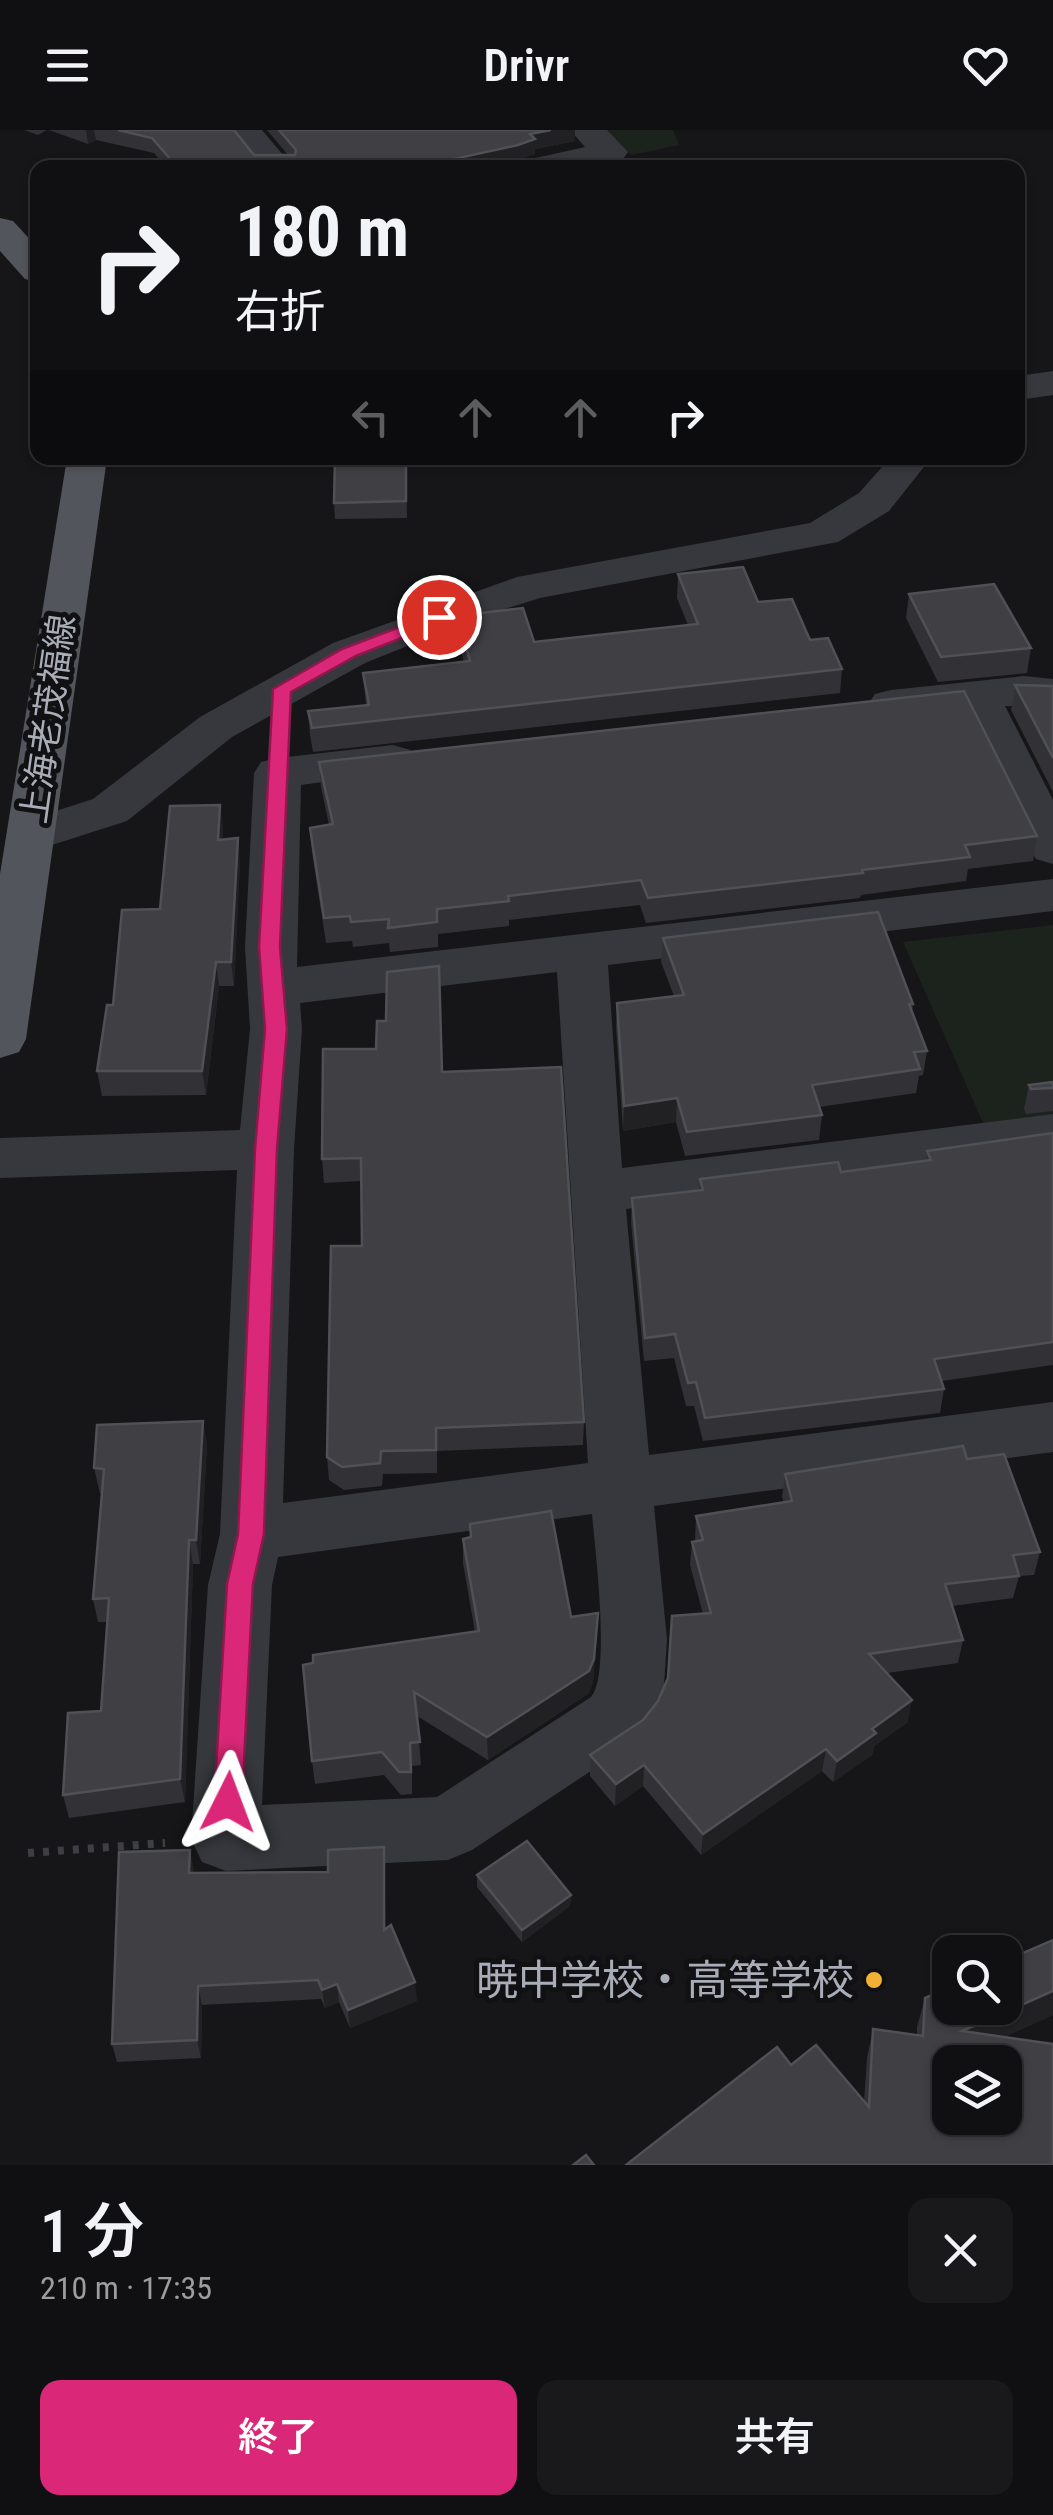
<!DOCTYPE html>
<html lang="ja">
<head>
<meta charset="utf-8">
<style>
  :root { --surface:#101012; --page:#19191b; --text:#f1f3f6; --muted:#9c9d9f; --line:#303032; --accent:#db2777 }
  body { margin:0; font-family:"Roboto Condensed","Noto Sans JP",sans-serif; background:var(--page); color:var(--text); height:100vh; display:flex; flex-direction:column; font-size:38px; white-space:nowrap }
  * { box-sizing:border-box; margin:0 }
  p { font-size:32px; color:var(--muted) }
  .icon { flex:none; width:55px; height:55px; fill:none; stroke:currentColor; stroke-width:2; stroke-linecap:round; stroke-linejoin:round }
  .map { position:relative; height:2035px; overflow:hidden }
  .side { display:flex; flex-direction:column; background:var(--surface); flex:1 }
  .side>* { flex:none }
  .banner { position:absolute; left:30px; top:30px; width:995px; height:305px; border-radius:20px; box-shadow:0 2px 8px #0004,0 0 0 2px var(--line); background:#101012; color:var(--text); overflow:hidden }
  .buttons { position:absolute; left:932px; top:1805px; display:grid; gap:20px }
  .buttons a { display:grid; place-items:center; width:90px; height:90px; border-radius:20px; background:var(--surface); box-shadow:0 2px 8px #0004,0 0 0 2px var(--line); font-size:50px }
  .pin { position:absolute; display:grid; place-items:center; width:85px; height:85px; color:#fff; margin:-42px; border:5px solid #fff; border-radius:50%; box-shadow:0 2px 10px #0007 }
  .me { position:absolute; width:110px; margin:-55px; rotate:3deg; stroke-linejoin:round; filter:drop-shadow(0 0 8px #0008) }
  .turn { display:flex; align-items:center; gap:35px; height:210px; padding:0 40px; font-size:45px }
  .turn .icon { width:130px; height:130px; stroke-width:2.5 }
  .turn b { display:block; font-size:70px; line-height:85px }
  .lanes { display:flex; align-items:center; height:95px; padding:0 40px; background:#0003; justify-content:center; gap:50px; direction:ltr }
  .lanes .off { opacity:.35 }
  .round { display:grid; place-items:center; flex:none; width:105px; height:105px; border-radius:20px; background:var(--page) }
  .summary { display:flex; align-items:center; justify-content:space-between; height:170px; padding:0 40px }
  h1 { font-size:60px; font-weight:600; line-height:75px }
  .button { display:flex; gap:20px; margin-top:auto; padding:20px 40px }
  .button a { flex:1; height:115px; border-radius:20px; background:var(--accent); color:#fff; font-size:40px; font-weight:600; line-height:115px; text-align:center }
  .button a+a { background:var(--page); color:var(--text) }
  header { display:flex; justify-content:space-between; align-items:center; height:130px; padding:0 40px; background:var(--surface); font-size:45px; font-weight:600 }
  .map>svg:first-child { display:block }
</style>
</head>
<body>
<header><svg class="icon" aria-label="menu" viewBox="0 0 24 24"><path d="M4 6h16M4 12h16M4 18h16"/></svg>Drivr<svg class="icon" aria-label="heart" viewBox="0 0 24 24"><path d="M12 20l-8-8c-3-5 5-10 8-4 3-6 11-1 8 4z"/></svg></header>
<div class="map">
<svg width="1053" height="2035" viewBox="0 0 1053 2035">
  <rect width="100%" height="100%" fill="#161618"/>
  <g fill="#1c231d">
    <polygon points="602,0 673,0 679,15 631,25"/>
    <polygon points="1053,795 1053,988 985,997 903,812"/>
  </g>
  <g fill="none" stroke-linecap="round" stroke-linejoin="round">
    <polyline stroke="#3d3f44" stroke-width="8" stroke-dasharray="6 9" stroke-linecap="butt" points="28,1723 165,1713"/>
    <g fill="#37383d" fill-rule="evenodd">
      <polygon points="226,0 262,0 294,38 258,38"/>
      <polygon points="570,0 607,0 628,22 623,29 586,38 517,38 522,31 585,17"/>
      <polygon points="1053,241 1053,265 1018,270 1018,246"/>
      <polygon points="890,328 931,328 889,381 838,412 540,468 485,485 365,533 232,607 127,691 30,722 13,717 6,706 13,695 93,669 200,587 333,513 517,447 810,393 859,363"/>
      <polygon points="1024,546 1053,549 1053,577 1005,576 1053,670 1053,734 1036,729 1029,718 962,580 891,588 875,584 868,574 875,564 891,560"/>
      <path d="M 393,615 L 410,620 L 417,630 L 410,640 L 301,655 L 297,837 L 1053,749 L 1053,781 L 608,835 L 622,1038 L 1053,984 L 1053,1024 L 626,1079 L 649,1325 L 1053,1272 L 1053,1322 L 654,1376 L 667,1510 L 663,1570 L 653,1591 L 639,1609 L 472,1720 L 448,1730 L 226,1741 L 202,1732 L 191,1709 L 208,1455 L 220,1404 L 237,1040 L 0,1048 L 0,1008 L 240,1000 L 250,899 L 245,817 L 254,643 L 261,632 L 278,628 ZM 557,842 L 588,1333 L 283,1373 L 294,1019 L 302,899 L 300,873 ZM 592,1384 C 595,1419 611,1543 591,1567 L 437,1667 L 262,1675 L 272,1455 L 278,1427 Z"/>
    </g>
    <g fill="#53555c" fill-rule="evenodd">
      <polygon points="0,88 13,91 38,118 38,152 25,149 0,121"/>
      <polygon points="67,328 107,328 26,909 19,922 0,928 0,744"/>
    </g>
  </g>
  <g fill="#323236">
    <polygon points="24,0 47,0 38,5"/>
    <polygon points="49,0 234,0 254,25 288,25 267,0 575,0 575,11 535,19 535,24 518,30 486,38 166,38 154,23 96,10 88,14"/>
    <polygon points="406,328 407,388 335,389 334,373"/>
    <polygon points="678,444 758,472 810,510 842,539 840,563 313,622 310,605 308,581 366,575 363,543 464,532 458,510 457,486 534,512 688,495 677,468"/>
    <polygon points="909,464 1031,518 1027,543 938,552 906,488"/>
    <polygon points="1016,555 1053,556 1053,662 1011,580"/>
    <polygon points="319,632 1037,706 1033,731 968,739 966,751 861,765 860,768 646,793 640,775 509,790 509,796 438,804 438,817 390,822 389,813 353,817 352,811 326,813 312,722 310,698 329,695 321,657"/>
    <polygon points="220,675 223,699 222,710 240,732 234,856 219,856 206,965 102,966 97,941 160,779"/>
    <polygon points="663,808 913,874 912,883 927,921 923,945 919,946 916,963 819,977 822,985 819,1010 685,1026 676,992 623,1001 616,897 617,873 674,866 661,832"/>
    <polygon points="442,942 584,1292 583,1315 437,1321 437,1343 383,1344 382,1356 344,1360 329,1350 327,1327 362,1116 361,1051 324,1053 322,1029"/>
    <polygon points="1053,952 1053,981 1026,984 1024,979 1029,955"/>
    <polygon points="1053,1003 1053,1235 942,1251 944,1259 940,1283 703,1311 694,1276 686,1276 674,1228 644,1231 631,1092 632,1068 699,1060 700,1049 841,1042 926,1030 927,1021"/>
    <polygon points="203,1291 207,1315 200,1434 193,1434 185,1672 69,1688 63,1665 101,1581 107,1492 98,1492 93,1469 102,1363 100,1363 94,1338"/>
    <polygon points="967,1329 1040,1422 1034,1445 1019,1446 1013,1468 952,1476 963,1510 958,1533 887,1543 908,1592 874,1616 872,1625 833,1652 822,1641 701,1725 643,1656 615,1676 590,1646 590,1625 643,1590 658,1571 703,1484 690,1435 692,1412 695,1412 696,1386 784,1373 782,1367 785,1344"/>
    <polygon points="470,1394 571,1487 598,1483 593,1553 588,1564 488,1630 417,1586 421,1635 412,1636 412,1664 401,1665 384,1645 315,1654 312,1631 475,1502 463,1433 463,1409 470,1408"/>
    <polygon points="384,1717 385,1737 385,1799 417,1871 350,1898 339,1872 325,1878 321,1869 202,1875 201,1928 117,1932 112,1914 194,1740 194,1743 328,1742"/>
    <polygon points="477,1745 571,1765 570,1776 522,1812 477,1757"/>
    <polygon points="1053,1810 1053,1885 1004,1907 1053,2035 626,2035 791,1935 864,1971 867,1928 873,1899 917,1905 917,1897 925,1868"/>
  </g>
  <g fill="#212124">
    <polygon points="86,0 94,0 96,10 88,14"/>
    <polygon points="551,0 575,0 575,11 535,19 535,24 518,30 486,38 431,38 431,34 530,4"/>
    <polygon points="220,675 223,699 221,735 218,710"/>
    <polygon points="238,708 240,732 234,856 231,832"/>
    <polygon points="216,832 219,856 206,965 202,941"/>
    <polygon points="677,968 676,992 623,1001 624,976"/>
    <polygon points="203,1291 207,1315 200,1434 196,1410"/>
    <polygon points="189,1410 193,1434 185,1672 180,1649"/>
    <polygon points="598,1483 593,1553 588,1564 488,1630 487,1607"/>
    <polygon points="912,1570 908,1592 874,1616 872,1625 833,1652 837,1631 872,1599"/>
    <polygon points="826,1619 822,1641 701,1725 703,1704"/>
    <polygon points="644,1635 643,1656 615,1676 616,1654"/>
    <polygon points="384,1717 385,1737 386,1819 384,1800"/>
    <polygon points="190,1720 194,1740 193,1762 189,1743"/>
    <polygon points="571,1765 570,1776 522,1812 522,1800"/>
    <polygon points="415,1852 417,1871 350,1898 348,1880"/>
    <polygon points="337,1854 339,1872 325,1878 322,1860"/>
    <polygon points="198,1856 202,1875 201,1928 197,1910"/>
    <polygon points="1053,1861 1053,1885 954,1929 962,1901"/>
  </g>
  <g fill="#3f3f44" stroke="#4f5156" stroke-width="2.5" fill-rule="evenodd">
    <polygon points="118,0 234,0 254,25 295,25 296,20 279,0 551,0 530,4 535,9 518,15 431,34 435,38 178,38 152,8"/>
    <polygon points="335,328 406,328 406,371 334,373"/>
    <polygon points="743,437 758,472 792,469 810,510 828,508 842,539 312,598 308,581 369,575 363,543 470,531 457,486 523,478 534,512 698,494 678,444"/>
    <polygon points="994,454 1031,518 941,527 909,464"/>
    <polygon points="1015,555 1053,556 1053,628"/>
    <polygon points="964,561 1037,706 965,715 970,727 862,740 863,743 648,768 641,750 508,766 509,771 437,779 437,792 388,798 389,789 351,792 350,786 324,788 310,698 333,694 319,632"/>
    <polygon points="220,675 218,710 238,708 231,832 216,832 202,941 97,941 107,875 113,875 122,780 160,779 170,676"/>
    <polygon points="878,782 913,874 909,874 927,921 914,922 920,939 812,955 822,985 687,1002 677,968 624,976 617,873 684,865 663,808"/>
    <polygon points="439,836 442,942 561,937 584,1292 436,1298 436,1320 381,1321 380,1333 342,1337 327,1327 331,1116 362,1116 361,1028 322,1029 323,919 376,919 377,891 386,891 387,842"/>
    <polygon points="1053,952 1053,958 1031,959 1029,955"/>
    <polygon points="1053,1003 1053,1212 934,1229 944,1259 705,1288 696,1252 688,1253 675,1204 645,1208 632,1068 703,1060 700,1049 838,1032 841,1042 931,1030 927,1021"/>
    <polygon points="203,1291 196,1410 189,1410 180,1649 63,1665 68,1583 101,1581 109,1468 93,1469 104,1339 94,1338 97,1295"/>
    <polygon points="963,1316 967,1329 1004,1324 1040,1422 1013,1425 1019,1446 945,1454 963,1510 869,1524 912,1570 872,1599 876,1603 837,1631 826,1619 703,1704 644,1635 616,1654 590,1625 643,1590 658,1571 668,1548 672,1486 711,1483 692,1412 703,1410 696,1386 792,1371 785,1344"/>
    <polygon points="551,1381 571,1487 598,1483 594,1529 589,1541 487,1607 414,1562 420,1612 410,1613 411,1642 399,1642 382,1622 312,1631 303,1535 313,1533 313,1525 479,1501 463,1409 471,1407 470,1394"/>
    <polygon points="527,1711 571,1765 522,1800 477,1745"/>
    <polygon points="384,1717 384,1800 391,1795 415,1852 348,1880 337,1854 322,1860 318,1850 198,1856 197,1910 112,1914 119,1722 190,1720 189,1743 328,1742 328,1720"/>
    <path d="M 1053,1810 L 1053,1861 L 962,1901 L 1053,1914 L 1053,2035 L 626,2035 L 777,1917 L 791,1935 L 816,1915 L 869,1977 L 873,1899 L 923,1906 L 925,1868 L 950,1856 L 950,1878 L 1005,1878 L 1005,1831 ZM 950,1932 L 1005,1932 L 1005,1988 L 950,1988 Z"/>
    <polygon points="586,2025 594,2035 573,2035"/>
  </g>
  <polygon fill="#db2777" stroke="#8e194d" stroke-width="2.5" points="439,482 448,487 445,491 356,526 291,562 280,817 287,899 277,1019 264,1404 253,1454 242,1672 238,1682 228,1685 218,1682 214,1672 227,1454 238,1404 255,1019 265,899 259,817 273,559 342,519"/>
  <circle fill="#f2b134" stroke="#111113" stroke-width="4" cx="874" cy="1850" r="10"/>
  <g text-anchor="middle" stroke-width="10" stroke-linejoin="round" paint-order="stroke">
    <g font-size="35" fill="#a8adb8" stroke="#111113">
      <text transform="translate(48 589) rotate(-82)" y="12">上海老茂福線</text>
    </g>
    <g font-size="42" fill="#a8adb8" stroke="#111113" text-anchor="end">
      <text x="854" y="1865">暁中学校・高等学校</text>
    </g>
  </g>
</svg>
<div class="buttons">
<a><svg class="icon" aria-label="search" viewBox="0 0 24 24"><circle cx="10" cy="10" r="6"/><path d="M15 15l6 6"/></svg></a>
<a><svg class="icon" aria-label="layers" viewBox="0 0 24 24"><path d="M12 4l9 5-9 5-9-5zM3 14l9 5 9-5"/></svg></a>
</div>
<div class="pin" style="left:439px;top:487px;background:#d93025"><svg class="icon" aria-label="arrive" viewBox="0 0 24 24"><path d="M6 21V4h12l-3 4 3 4H6"/></svg></div>
<svg class="me" style="left:228px;top:1672px" viewBox="-20 -20 40 40"><path d="M0-17L14 15 0 8-14 15z" fill="#db2777" stroke="#fff" stroke-width="4"/></svg>
<div class="banner">
<div class="turn"><svg class="icon" aria-label="right" viewBox="0 0 24 24"><path d="M7 20v-9h11M14 6l5 5-5 5"/></svg><div><b>180 m</b>右折</div></div>
<div class="lanes"><svg class="icon off" aria-label="left" viewBox="0 0 24 24"><path d="M17 20v-9H6M10 6l-5 5 5 5"/></svg><svg class="icon off" aria-label="ahead" viewBox="0 0 24 24"><path d="M12 20V5M6 11l6-6 6 6"/></svg><svg class="icon off" aria-label="ahead" viewBox="0 0 24 24"><path d="M12 20V5M6 11l6-6 6 6"/></svg><svg class="icon" aria-label="right" viewBox="0 0 24 24"><path d="M7 20v-9h11M14 6l5 5-5 5"/></svg></div>
</div>
</div>
<section class="side">
<div class="summary"><div><h1>1 分</h1><p>210 m · 17:35</p></div><a class="round"><svg class="icon" aria-label="close" viewBox="0 0 24 24"><path d="M6 6l12 12M18 6L6 18"/></svg></a></div>
<div class="button"><a>終了</a><a>共有</a></div>
</section>
</body>
</html>
